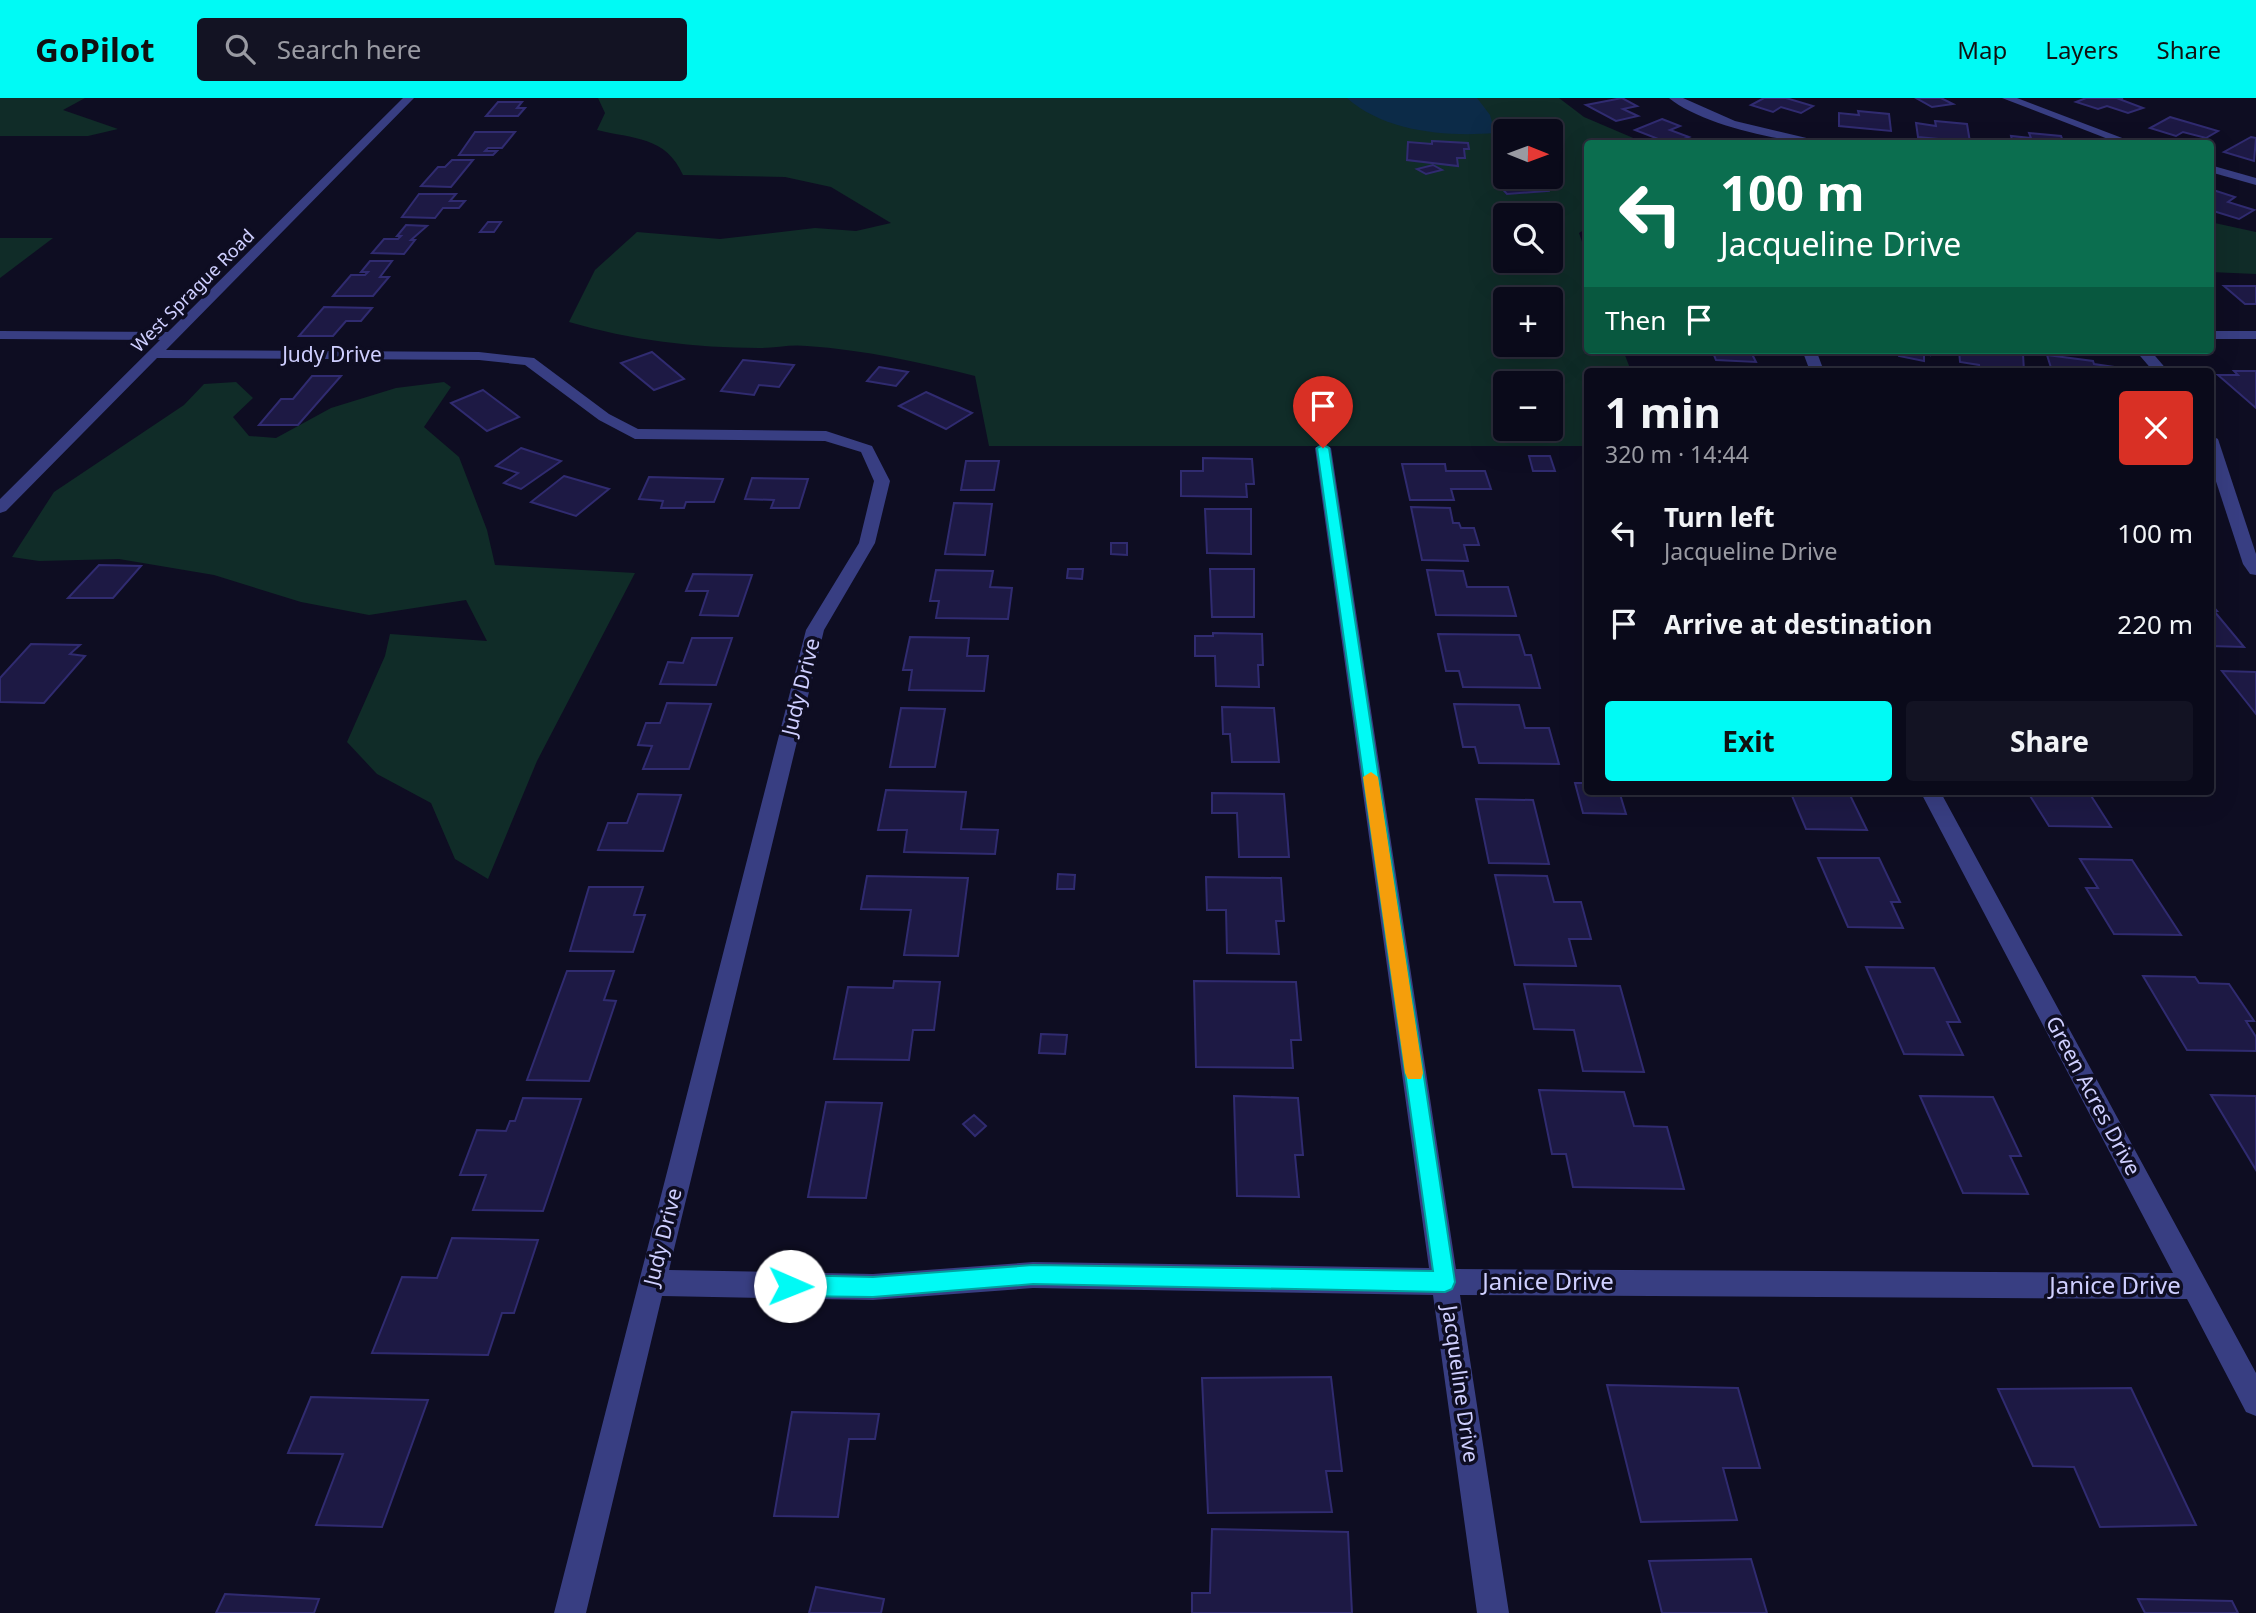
<!DOCTYPE html>
<html lang="en">
<head>
<meta charset="utf-8">
<style>
  :root { --surface:#0a0a1a; --page:#131323; --text:#f1f3f6; --muted:#999aa2; --line:#2a2b39; --accent:#00faf5 }
  body { margin:0; font-family:"Noto Sans",sans-serif; background:var(--page); color:var(--text); height:100vh; display:flex; flex-direction:column; font-size:26px; white-space:nowrap }
  * { box-sizing:border-box; margin:0 }
  p { font-size:23px; color:var(--muted) }
  .icon { flex:none; width:38px; height:38px; fill:none; stroke:currentColor; stroke-width:2; stroke-linecap:round; stroke-linejoin:round }
  .map { position:relative; flex:1; overflow:hidden }
  .panel { position:absolute; left:1584px; top:270px; width:630px; height:427px; display:flex; flex-direction:column; background:var(--surface); border-radius:7px; box-shadow:0 7px 28px #0002,0 0 0 2px var(--line) }
  .panel>* { flex:none }
  .top-card { position:absolute; left:1584px; top:42px; width:630px; height:214px; border-radius:7px; box-shadow:0 7px 28px #0002,0 0 0 2px var(--line); background:#0b6e4f; color:#fff; overflow:hidden }
  .needle { width:46px; rotate:91deg }
  .fabs { position:absolute; left:1493px; top:21px; display:grid; gap:14px }
  .fabs a { display:grid; place-items:center; width:70px; height:70px; border-radius:7px; background:var(--surface); box-shadow:0 7px 28px #0002,0 0 0 2px var(--line); font-size:35px }
  .pin { position:absolute; display:grid; place-items:center; width:60px; height:60px; color:#fff; margin:-72px -30px; border-radius:50% 50% 50% 0; rotate:-45deg; box-shadow:0 0 7px #0007 }
  .pin .icon { rotate:45deg }
  .me { position:absolute; width:77px; margin:-38px; rotate:91deg; stroke-linejoin:round; filter:drop-shadow(0 0 5px #0008) }
  .turn { display:flex; align-items:center; gap:24px; height:147px; padding:0 21px; font-size:32px }
  .turn .icon { width:91px; height:91px; stroke-width:2.5 }
  .turn b { display:block; font-size:49px; line-height:60px }
  .then { display:flex; align-items:center; height:66px; padding:0 21px; background:#0003; gap:14px; font-size:26px }
  .round { display:grid; place-items:center; flex:none; width:74px; height:74px; border-radius:7px; background:var(--page) }
  .headline { display:flex; align-items:center; justify-content:space-between; height:119px; padding:0 21px }
  h1 { font-size:42px; font-weight:700; line-height:52px }
  .primary-button { display:flex; gap:14px; margin-top:auto; padding:14px 21px }
  .primary-button a { flex:1; height:80px; border-radius:7px; background:var(--accent); color:#111; font-size:28px; font-weight:700; line-height:80px; text-align:center }
  .primary-button a+a { background:var(--page); color:var(--text) }
  ul { padding:0; list-style:none }
  li { display:flex; align-items:center; gap:21px; height:91px; padding:0 21px }
  li div { flex:1 }
  li b { display:block; font-size:26px }
  li em { font-style:normal }
  header { display:flex; align-items:center; gap:42px; box-sizing:border-box; height:98px; padding:0 35px; background:var(--accent); color:#111 }
  header strong { font-size:33px }
  nav { display:flex; gap:38px; margin-inline-start:auto; font-size:24px }
  .search { width:490px; height:63px; background:var(--page); display:flex; align-items:center; gap:18px; box-sizing:border-box; padding:0 24px; border-radius:7px; color:var(--muted); font-size:26px }
  .map>svg:first-child { display:block }
</style>
</head>
<body>
<header>
<strong>GoPilot</strong>
<div class="search"><svg class="icon" aria-label="search" viewBox="0 0 24 24"><circle cx="10" cy="10" r="6"/><path d="M15 15l6 6"/></svg>Search here</div>
<nav><a>Map</a><a>Layers</a><a>Share</a></nav>
</header>
<div class="map">
<svg width="2256" height="1515" viewBox="0 0 2256 1515">
  <rect width="100%" height="100%" fill="#0e0d22"/>
  <g fill="#102c28" fill-rule="evenodd">
    <polygon points="0,0 85,0 63,12 118,31 88,38 0,38"/>
    <path d="M 598,0 L 1559,0 L 1584,19 L 1645,45 L 1587,46 L 1587,130 L 1579,135 L 1587,158 L 1587,252 L 1623,252 L 1631,273 L 1587,273 L 1587,348 L 989,348 L 975,278 C 919,264 865,252 807,248 C 791,246 775,250 759,250 C 695,250 630,242 569,224 L 595,172 L 637,134 L 720,141 L 815,130 L 856,133 L 891,125 L 831,89 L 785,79 L 683,77 C 666,38 633,41 597,32 L 605,15 ZM 1505,33 L 1550,33 L 1550,79 L 1505,79 ZM 1505,117 L 1550,117 L 1550,163 L 1505,163 ZM 1505,201 L 1550,201 L 1550,247 L 1505,247 ZM 1505,285 L 1550,285 L 1550,331 L 1505,331 Z"/>
    <polygon points="2210,124 2256,134 2256,176 2210,174"/>
    <polygon points="0,140 53,140 0,180"/>
    <polygon points="236,284 253,300 233,319 249,338 276,340 331,310 396,290 444,284 451,289 424,329 459,359 487,432 495,467 635,475 537,663 488,781 455,761 431,705 377,676 347,644 385,558 390,536 487,543 466,502 369,517 301,504 214,477 119,461 39,463 12,459 54,394 184,307 204,286"/>
  </g>
  <path fill="#0c2b48" d="M 1347,0 L 1477,0 L 1490,17 L 1495,35 C 1447,39 1385,34 1347,0 Z"/>
  <g fill="#1d1944" stroke="#302b70" stroke-width="2">
    <polygon points="1622,0 1637,8 1623,11 1638,18 1616,23 1586,7"/>
    <polygon points="1764,0 1786,0 1813,8 1801,15 1781,9 1773,14 1751,7"/>
    <polygon points="1916,0 1941,0 1953,6 1932,9"/>
    <polygon points="2086,0 2123,0 2119,1 2143,10 2128,15 2107,8 2098,11 2076,4"/>
    <polygon points="498,4 522,4 517,10 525,10 518,18 486,18"/>
    <polygon points="1858,13 1889,16 1891,33 1839,28 1839,15 1859,17"/>
    <polygon points="2170,19 2218,33 2206,40 2183,34 2176,38 2150,30"/>
    <polygon points="1662,21 1680,28 1670,32 1689,39 1671,46 1635,32"/>
    <polygon points="1935,23 1967,26 1970,44 1918,39 1916,25 1936,28"/>
    <polygon points="475,34 515,34 502,50 488,50 485,53 497,53 493,57 459,57"/>
    <polygon points="2029,35 2061,38 2064,46 2013,46 2011,38 2031,40"/>
    <polygon points="2251,39 2256,40 2254,63 2224,54"/>
    <polygon points="1432,43 1468,45 1469,51 1464,51 1465,60 1457,60 1458,68 1407,62 1408,44 1432,46"/>
    <polygon points="452,62 473,62 451,89 421,88 438,69 445,69"/>
    <polygon points="1433,67 1442,72 1426,76 1417,71"/>
    <polygon points="1534,79 1548,93 1507,96 1495,83"/>
    <polygon points="2210,91 2235,99 2228,104 2254,112 2239,121 2210,112"/>
    <polygon points="419,96 456,96 450,103 465,103 459,110 443,110 435,120 402,119"/>
    <polygon points="488,124 501,124 494,134 480,134"/>
    <polygon points="406,127 427,128 411,142 415,142 404,156 372,155 384,141 398,141 401,138 397,138"/>
    <polygon points="370,163 392,163 380,179 389,179 373,198 333,198 351,177 365,177 368,174 361,174"/>
    <polygon points="2224,188 2256,188 2256,206 2245,206"/>
    <polygon points="324,209 372,210 361,223 346,223 333,238 299,238"/>
    <polygon points="1712,252 1750,252 1756,264 1716,262"/>
    <polygon points="1899,252 1930,252 1930,257 1924,255 1924,263 1899,258"/>
    <polygon points="1959,252 2000,252 2023,256 2024,273 1980,273 1979,267 1960,264"/>
    <polygon points="652,254 684,281 654,292 621,265"/>
    <polygon points="2047,257 2093,263 2094,266 2114,269 2116,273 2052,273"/>
    <polygon points="743,262 794,267 779,289 759,287 754,297 721,293"/>
    <polygon points="879,269 908,274 896,288 867,283"/>
    <polygon points="2234,273 2256,273 2256,310 2218,277 2238,277"/>
    <polygon points="312,278 341,278 298,327 259,327 281,301 293,301"/>
    <polygon points="483,292 519,319 487,333 451,305"/>
    <polygon points="926,294 972,315 946,331 899,308"/>
    <polygon points="521,350 561,363 521,391 504,385 518,375 496,368"/>
    <polygon points="1529,358 1550,358 1555,373 1533,373"/>
    <polygon points="1203,360 1252,361 1254,386 1246,386 1247,399 1181,398 1181,373 1203,373"/>
    <polygon points="966,363 999,363 994,392 961,392"/>
    <polygon points="1402,366 1445,366 1446,373 1485,373 1491,391 1451,391 1454,402 1410,402"/>
    <polygon points="564,378 609,391 576,418 531,404"/>
    <polygon points="649,379 723,381 714,404 686,404 684,410 661,410 663,403 639,401"/>
    <polygon points="752,380 808,381 799,410 771,410 774,402 745,401"/>
    <polygon points="954,405 992,406 985,457 945,456"/>
    <polygon points="1411,409 1450,410 1453,425 1459,425 1461,430 1474,430 1479,447 1464,447 1468,463 1422,462"/>
    <polygon points="1205,411 1251,411 1251,456 1207,455"/>
    <polygon points="1111,445 1127,445 1127,457 1111,456"/>
    <polygon points="99,467 141,468 113,500 68,500"/>
    <polygon points="1068,471 1083,471 1082,481 1067,480"/>
    <polygon points="1210,471 1254,471 1254,519 1212,519"/>
    <polygon points="936,472 993,473 990,489 1012,490 1008,521 936,520 939,503 930,503"/>
    <polygon points="1427,472 1463,473 1467,489 1508,489 1516,518 1436,517"/>
    <polygon points="693,476 752,477 738,518 700,517 708,493 686,493"/>
    <polygon points="2210,505 2217,513 2214,513 2244,549 2210,548"/>
    <polygon points="1213,535 1262,536 1263,567 1258,567 1259,589 1216,588 1215,558 1195,558 1195,538 1213,538"/>
    <polygon points="1438,536 1519,537 1525,557 1531,557 1540,590 1463,589 1459,573 1446,573"/>
    <polygon points="910,539 969,540 967,558 988,558 984,593 909,592 912,572 903,572"/>
    <polygon points="692,540 732,540 716,587 660,586 668,564 683,565"/>
    <polygon points="31,546 80,547 70,556 85,558 44,605 0,604 0,580"/>
    <polygon points="2222,573 2256,574 2256,616"/>
    <polygon points="667,605 711,606 689,671 643,671 652,648 638,647 646,625 660,625"/>
    <polygon points="1454,606 1519,607 1525,630 1549,630 1559,666 1479,665 1475,649 1463,649"/>
    <polygon points="1222,609 1274,610 1279,664 1232,664 1230,636 1223,636"/>
    <polygon points="901,610 945,611 935,669 890,669"/>
    <polygon points="1575,685 1587,685 1587,693 1619,693 1626,716 1583,715"/>
    <polygon points="886,692 966,694 961,731 998,732 995,756 904,754 907,732 878,732"/>
    <polygon points="1790,693 1848,693 1867,732 1806,731"/>
    <polygon points="2027,693 2088,693 2111,729 2049,728"/>
    <polygon points="1212,695 1284,696 1289,759 1239,759 1237,715 1212,715"/>
    <polygon points="638,696 681,697 663,753 598,752 608,725 627,725"/>
    <polygon points="1476,701 1533,702 1549,766 1489,765"/>
    <polygon points="1818,760 1879,760 1900,804 1891,804 1903,830 1848,829"/>
    <polygon points="2080,761 2132,762 2181,837 2114,836 2086,790 2098,790"/>
    <polygon points="1058,776 1075,777 1074,791 1057,791"/>
    <polygon points="1495,777 1547,778 1554,804 1581,804 1591,841 1569,841 1576,868 1515,867"/>
    <polygon points="867,778 968,780 958,858 904,857 911,812 861,811"/>
    <polygon points="1206,779 1281,780 1284,823 1276,823 1279,856 1227,855 1226,812 1207,812"/>
    <polygon points="589,789 643,789 634,817 645,817 633,854 570,853"/>
    <polygon points="1866,869 1934,870 1960,924 1947,924 1963,957 1904,956"/>
    <polygon points="567,873 614,873 604,902 616,903 589,983 527,982"/>
    <polygon points="2143,878 2195,879 2199,885 2229,886 2254,923 2246,923 2256,939 2256,953 2187,952"/>
    <polygon points="894,883 940,884 934,932 913,932 909,962 834,961 848,889 893,890"/>
    <polygon points="1194,883 1296,884 1301,942 1291,942 1293,970 1196,969"/>
    <polygon points="1524,886 1620,888 1644,974 1583,973 1574,932 1534,931"/>
    <polygon points="1041,936 1067,937 1065,956 1039,955"/>
    <polygon points="1539,992 1624,994 1634,1028 1667,1029 1684,1091 1573,1089 1566,1056 1552,1056"/>
    <polygon points="2211,997 2256,998 2256,1072"/>
    <polygon points="1234,998 1298,1000 1303,1057 1295,1057 1299,1099 1237,1098"/>
    <polygon points="1920,998 1993,999 2021,1058 2010,1058 2028,1096 1963,1095"/>
    <polygon points="523,1000 581,1001 543,1113 473,1112 486,1077 460,1077 477,1032 506,1033 510,1023 515,1023"/>
    <polygon points="826,1004 882,1005 866,1100 808,1099"/>
    <polygon points="974,1017 986,1028 975,1038 963,1026"/>
    <polygon points="452,1140 538,1142 514,1215 502,1215 488,1257 372,1255 402,1179 437,1180"/>
    <polygon points="1331,1279 1342,1373 1326,1373 1332,1414 1208,1415 1202,1280"/>
    <polygon points="1607,1287 1738,1290 1760,1370 1723,1370 1737,1422 1641,1424"/>
    <polygon points="2131,1290 2196,1427 2100,1429 2074,1369 2033,1368 1998,1291"/>
    <polygon points="311,1299 428,1302 382,1429 316,1427 343,1356 288,1355"/>
    <polygon points="792,1314 879,1316 875,1341 849,1341 838,1419 774,1418"/>
    <polygon points="1212,1431 1348,1434 1352,1515 1192,1515 1192,1495 1210,1495"/>
    <polygon points="1751,1461 1767,1515 1662,1515 1649,1463"/>
    <polygon points="816,1489 884,1501 881,1515 809,1515"/>
    <polygon points="225,1496 319,1501 314,1515 216,1515"/>
    <polygon points="2138,1501 2232,1503 2238,1515 2145,1515"/>
  </g>
  <g fill="none" stroke-linecap="round" stroke-linejoin="round">
    <g fill="#383e82" fill-rule="evenodd">
      <polygon points="403,0 414,0 166,252 479,254 534,260 609,316 638,331 826,333 872,348 890,383 875,445 824,532 669,1172 873,1176 1033,1164 1429,1170 1315,350 1323,345 1331,350 1456,1171 2173,1175 1920,693 1940,693 2256,1275 2256,1318 2246,1314 2187,1201 1460,1197 1509,1515 1477,1515 1433,1197 1033,1190 873,1202 662,1198 586,1515 554,1515 806,532 859,445 874,383 861,354 825,343 635,341 599,322 525,267 479,262 157,260 6,413 0,415 0,401 160,242 0,241 0,233 168,234"/>
      <path d="M 1669,0 L 1683,0 L 1735,23 L 1832,46 C 1789,46 1703,28 1669,0 Z"/>
      <polygon points="2002,0 2017,0 2138,46 2121,46"/>
      <polygon points="2210,67 2256,80 2256,87 2210,74"/>
      <rect x="2210" y="233" width="46" height="8"/>
      <polygon points="1802,252 1816,252 1824,273 1810,273"/>
      <polygon points="2135,252 2150,252 2168,273 2153,273"/>
      <polygon points="2210,337 2218,341 2256,456 2256,477 2250,476 2243,466 2210,365"/>
    </g>
  </g>
  <polygon fill="#00faf5" stroke="#00a29f" stroke-width="2" points="1323,347 1329,350 1455,1184 1452,1191 1445,1194 1033,1186 873,1199 790,1198 783,1195 780,1188 783,1180 790,1177 873,1179 1033,1167 1433,1173 1317,350"/>
  <polygon fill="#f59e0b" points="1371,674 1378,679 1423,975 1421,981 1408,981 1405,975 1363,679"/>
  <g text-anchor="middle" stroke-width="7" stroke-linejoin="round" paint-order="stroke">
    <g font-size="18" fill="#cfcfff" stroke="#0e0d22">
      <text transform="translate(193 193) rotate(-45)" y="6">West Sprague Road</text>
    </g>
    <g font-size="21" fill="#cfcfff" stroke="#0e0d22">
      <text x="332" y="264">Judy Drive</text>
      <text transform="translate(801 589) rotate(-76)" y="7">Judy Drive</text>
      <text transform="translate(2093 998) rotate(62)" y="7">Green Acres Drive</text>
      <text transform="translate(663 1139) rotate(-76)" y="7">Judy Drive</text>
      <text transform="translate(1460 1286) rotate(82)" y="7">Jacqueline Drive</text>
    </g>
    <g font-size="24" fill="#cfcfff" stroke="#0e0d22">
      <text x="1548" y="1192">Janice Drive</text>
      <text x="2115" y="1196">Janice Drive</text>
    </g>
  </g>
</svg>
<div class="fabs">
<a><svg class="needle" viewBox="-14 -14 28 28"><path d="M0-13l5 13h-10z" fill="#e53935"/><path d="M0 13l5-13h-10z" fill="#999aa2"/></svg></a>
<a><svg class="icon" aria-label="search" viewBox="0 0 24 24"><circle cx="10" cy="10" r="6"/><path d="M15 15l6 6"/></svg></a>
<a>+</a>
<a>−</a>
</div>
<div class="pin" style="left:1323px;top:350px;background:#d93025"><svg class="icon" aria-label="arrive" viewBox="0 0 24 24"><path d="M6 21V4h12l-3 4 3 4H6"/></svg></div>
<svg class="me" style="left:790px;top:1188px" viewBox="-20 -20 40 40"><circle r="19" fill="#fff"/><path d="M0-13L10 11 0 6-10 11z" fill="#00faf5"/></svg>
<div class="top-card">
<div class="turn"><svg class="icon" aria-label="left" viewBox="0 0 24 24"><path d="M17 20v-9H6M10 6l-5 5 5 5"/></svg><div><b>100 m</b>Jacqueline Drive</div></div>
<div class="then">Then<svg class="icon" aria-label="arrive" viewBox="0 0 24 24"><path d="M6 21V4h12l-3 4 3 4H6"/></svg></div>
</div>
<section class="panel">
<div class="headline"><div><h1>1 min</h1><p>320 m · 14:44</p></div><a class="round" style="background:#d93025;color:#fff"><svg class="icon" aria-label="close" viewBox="0 0 24 24"><path d="M6 6l12 12M18 6L6 18"/></svg></a></div>
<ul>
<li><svg class="icon" aria-label="left" viewBox="0 0 24 24"><path d="M17 20v-9H6M10 6l-5 5 5 5"/></svg><div><b>Turn left</b><p>Jacqueline Drive</p></div><em>100 m</em></li>
<li><svg class="icon" aria-label="arrive" viewBox="0 0 24 24"><path d="M6 21V4h12l-3 4 3 4H6"/></svg><div><b>Arrive at destination</b></div><em>220 m</em></li>
</ul>
<div class="primary-button"><a>Exit</a><a>Share</a></div>
</section>
</div>
</body>
</html>
